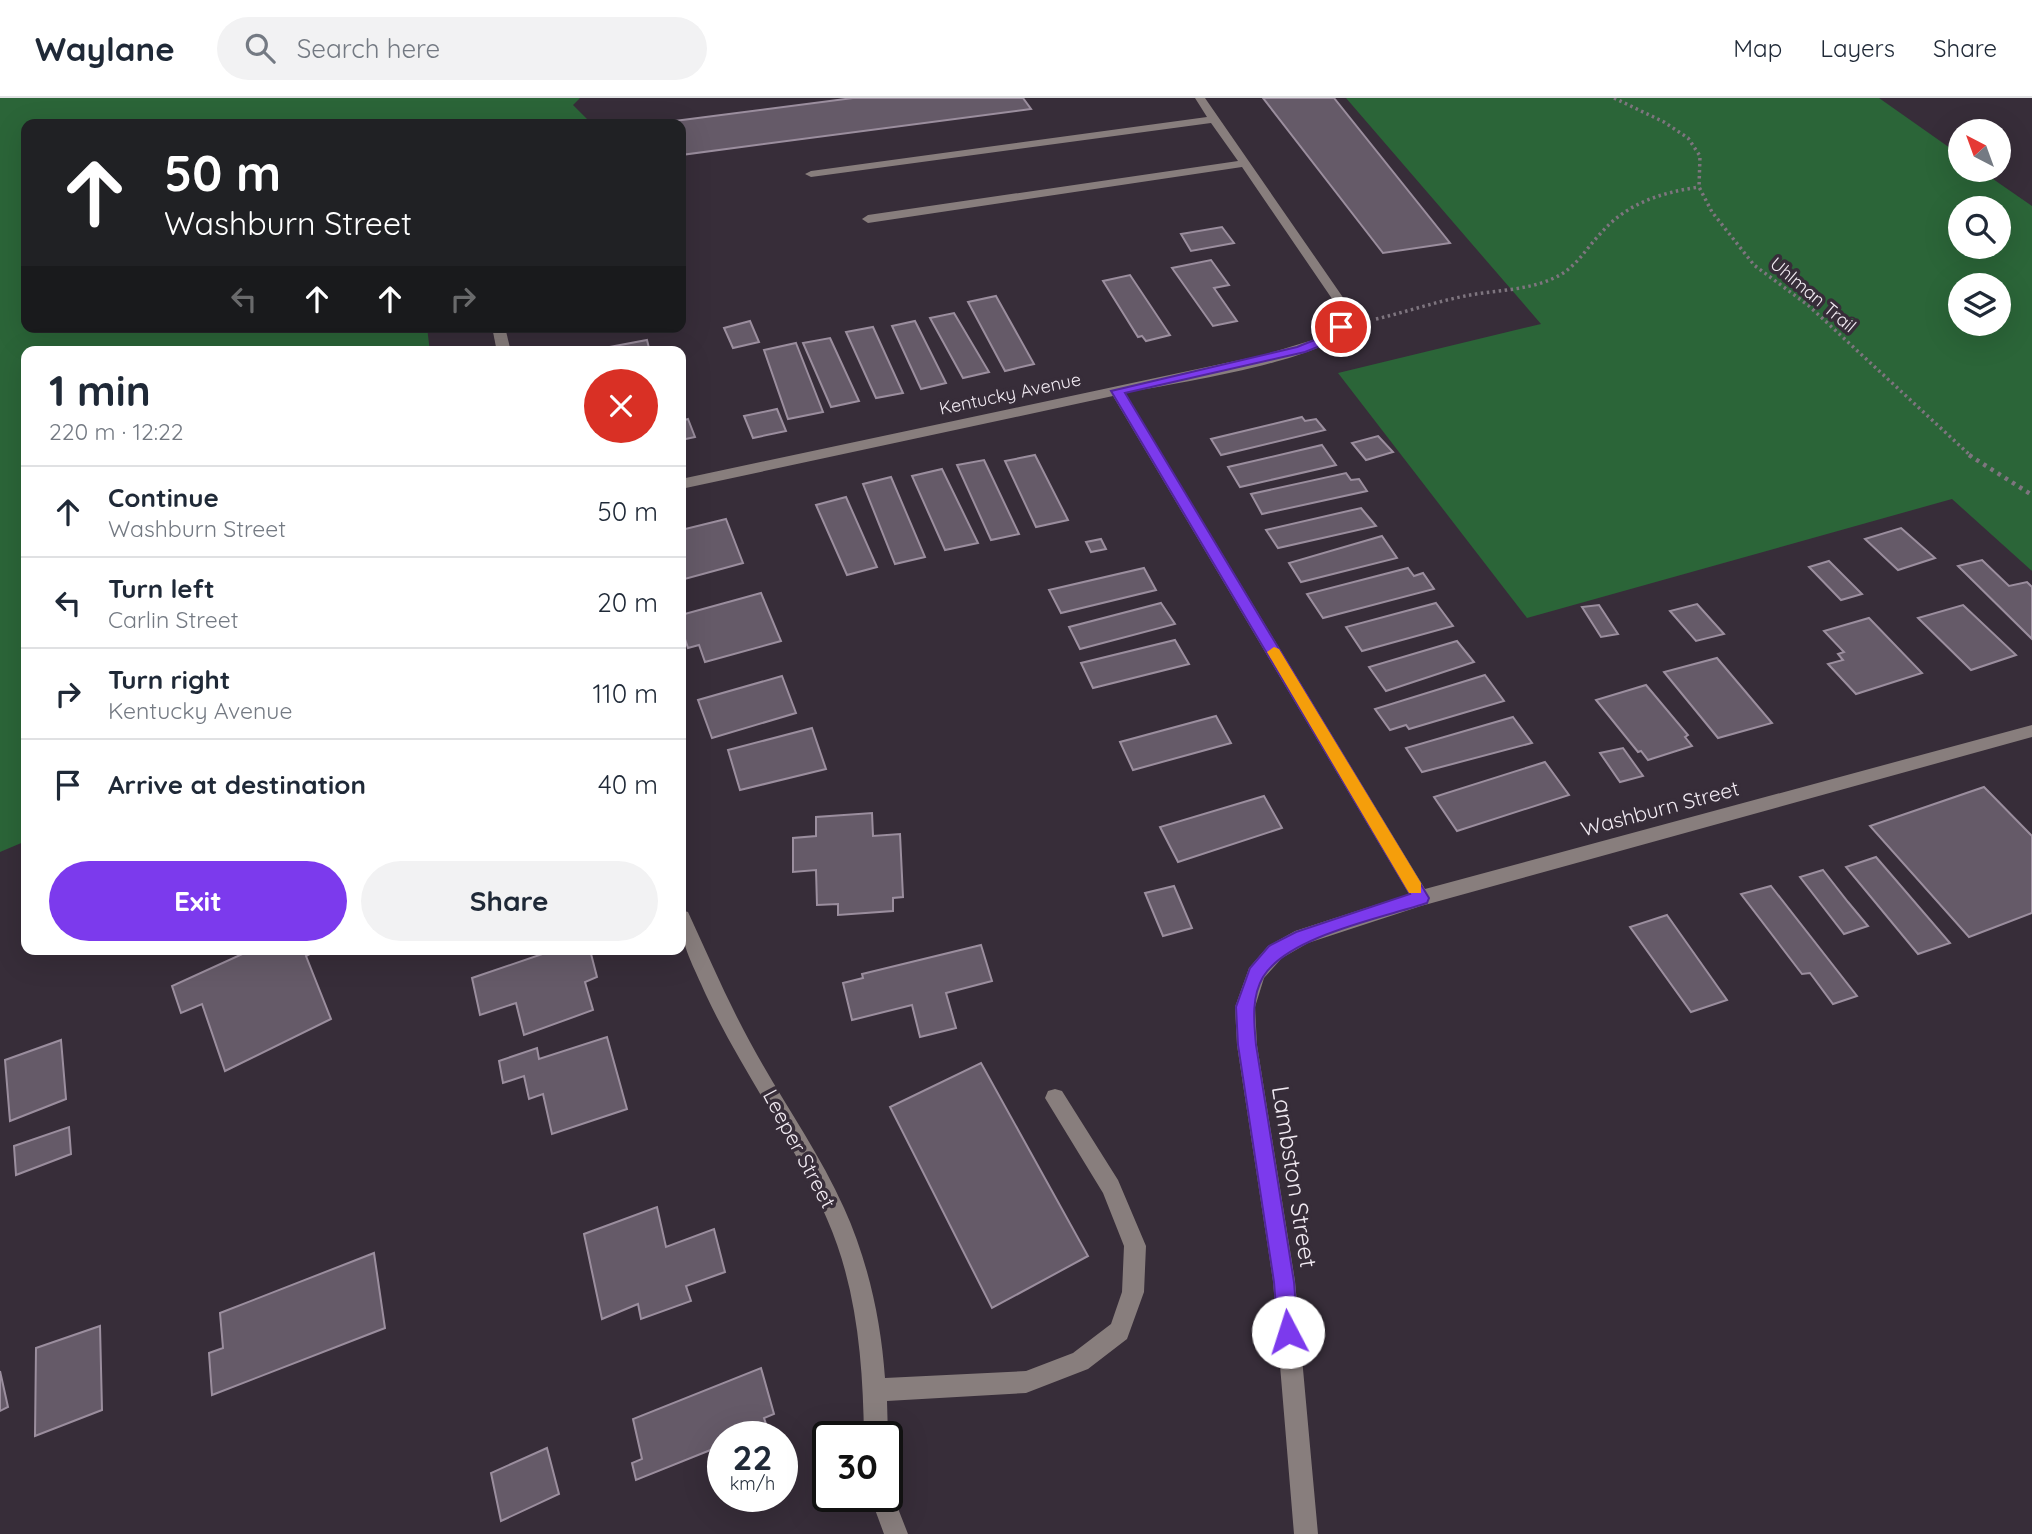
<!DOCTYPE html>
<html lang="en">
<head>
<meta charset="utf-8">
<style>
  :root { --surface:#fff; --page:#f2f2f3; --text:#1f2937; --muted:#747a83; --line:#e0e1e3; --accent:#7c3aed }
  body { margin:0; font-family:Quicksand,sans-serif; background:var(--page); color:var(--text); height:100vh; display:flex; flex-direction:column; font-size:26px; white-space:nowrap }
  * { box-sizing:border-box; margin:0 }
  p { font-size:23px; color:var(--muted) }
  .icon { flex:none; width:38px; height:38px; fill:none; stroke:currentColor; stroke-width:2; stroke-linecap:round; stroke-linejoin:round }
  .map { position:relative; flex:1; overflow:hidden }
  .drawer { position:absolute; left:21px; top:248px; width:665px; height:609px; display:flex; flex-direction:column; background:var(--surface); border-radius:14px; box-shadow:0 7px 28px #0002 }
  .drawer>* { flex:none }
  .guide { position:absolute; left:21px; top:21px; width:665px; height:214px; border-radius:14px; box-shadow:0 7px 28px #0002; background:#202124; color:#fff; overflow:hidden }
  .needle { width:46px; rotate:319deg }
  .tools { position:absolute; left:1948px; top:21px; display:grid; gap:14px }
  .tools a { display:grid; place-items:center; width:63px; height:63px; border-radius:50%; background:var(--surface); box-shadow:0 7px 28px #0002; font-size:35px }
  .speed { position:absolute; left:707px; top:1323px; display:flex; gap:14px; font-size:35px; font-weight:700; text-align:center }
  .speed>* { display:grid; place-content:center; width:91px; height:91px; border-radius:50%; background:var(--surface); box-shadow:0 7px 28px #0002; line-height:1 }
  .speed small { font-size:18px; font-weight:400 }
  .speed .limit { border:4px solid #111; border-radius:10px; background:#fff; color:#111 }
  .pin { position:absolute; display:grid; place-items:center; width:60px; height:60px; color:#fff; margin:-30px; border:4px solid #fff; border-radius:50%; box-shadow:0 2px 7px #0007 }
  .me { position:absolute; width:77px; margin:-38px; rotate:355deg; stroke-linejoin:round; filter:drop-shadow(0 0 5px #0008) }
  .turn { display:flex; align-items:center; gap:24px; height:147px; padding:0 28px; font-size:32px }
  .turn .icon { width:91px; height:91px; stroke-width:2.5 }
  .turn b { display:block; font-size:49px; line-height:60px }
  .lanes { display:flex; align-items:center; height:66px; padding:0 28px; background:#0003; justify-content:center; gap:35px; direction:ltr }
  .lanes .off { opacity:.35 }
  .round { display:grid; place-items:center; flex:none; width:74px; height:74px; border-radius:37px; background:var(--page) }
  .head { display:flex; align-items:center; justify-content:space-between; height:119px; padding:0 28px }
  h1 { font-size:42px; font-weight:700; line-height:52px }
  .action { display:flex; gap:14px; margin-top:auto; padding:14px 28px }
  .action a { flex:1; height:80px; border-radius:42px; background:var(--accent); color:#fff; font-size:28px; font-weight:700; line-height:80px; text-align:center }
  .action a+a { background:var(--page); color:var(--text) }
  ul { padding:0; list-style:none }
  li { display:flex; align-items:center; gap:21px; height:91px; padding:0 28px; border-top:2px solid var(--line) }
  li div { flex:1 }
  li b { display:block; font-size:26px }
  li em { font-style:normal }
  header { display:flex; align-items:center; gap:42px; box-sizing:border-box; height:98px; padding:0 35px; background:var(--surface); border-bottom:2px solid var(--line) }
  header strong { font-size:33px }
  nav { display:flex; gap:38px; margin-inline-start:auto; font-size:24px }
  .search { width:490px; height:63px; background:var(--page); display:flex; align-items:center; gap:18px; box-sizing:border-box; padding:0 24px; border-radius:38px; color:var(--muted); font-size:26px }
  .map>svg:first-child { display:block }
</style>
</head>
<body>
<header>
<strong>Waylane</strong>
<div class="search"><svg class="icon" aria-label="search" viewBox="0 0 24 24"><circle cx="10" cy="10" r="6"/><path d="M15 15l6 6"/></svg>Search here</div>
<nav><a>Map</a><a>Layers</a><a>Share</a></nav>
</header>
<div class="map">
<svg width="2032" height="1436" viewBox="0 0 2032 1436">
  <rect width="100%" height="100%" fill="#372d39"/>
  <g fill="#2b6538" fill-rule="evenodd">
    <polygon points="0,0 580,0 573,7 592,26 26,26 26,229 427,229 430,254 26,254 26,743 0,754"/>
    <path d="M 1346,0 L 1879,0 L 1960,57 L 1960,72 L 1980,72 L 2032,108 L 2032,473 L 1952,401 L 1527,520 L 1338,275 L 1541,226 ZM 1960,110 L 1998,110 L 1998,149 L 1960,149 ZM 1960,187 L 1998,187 L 1998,226 L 1960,226 Z"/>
  </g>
  <g fill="#655a68" stroke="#9b8e9e" stroke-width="2">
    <polygon points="853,0 1023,0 1031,11 681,57 681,26 651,26"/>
    <polygon points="1263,0 1334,0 1450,145 1383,155"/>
    <polygon points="1222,129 1234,145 1191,153 1181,136"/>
    <polygon points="1211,162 1229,187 1214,190 1237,223 1213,228 1172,170"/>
    <polygon points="1130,177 1170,237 1146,243 1142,238 1138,239 1103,183"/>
    <polygon points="996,198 1034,266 1005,273 968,204"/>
    <polygon points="954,215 989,274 963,280 930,220"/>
    <polygon points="750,223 759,244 733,250 724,230"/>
    <polygon points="915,223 946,285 921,291 892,228"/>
    <polygon points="873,229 903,295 876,300 846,234"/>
    <polygon points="830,240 859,303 831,309 803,245"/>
    <polygon points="647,242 650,254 583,254"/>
    <polygon points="796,245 823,314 788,321 764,252"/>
    <polygon points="777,311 786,333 753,340 744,318"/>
    <polygon points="1302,319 1305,323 1316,321 1325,332 1221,357 1211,341"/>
    <polygon points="688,321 695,339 681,342 681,323"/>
    <polygon points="1378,338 1393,354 1366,362 1352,345"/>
    <polygon points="1322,347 1336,367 1240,389 1228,369"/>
    <polygon points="1035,357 1068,422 1036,429 1005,363"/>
    <polygon points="984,362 1019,436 991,442 957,367"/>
    <polygon points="942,371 978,445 945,452 912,378"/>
    <polygon points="1346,375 1351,382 1359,381 1367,393 1262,416 1251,396"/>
    <polygon points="891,379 925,459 895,466 863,386"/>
    <polygon points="846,399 877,469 847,477 816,407"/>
    <polygon points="1361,410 1376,428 1278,450 1266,432"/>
    <polygon points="726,421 743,465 681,482 681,432"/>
    <polygon points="1901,430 1935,460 1898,472 1865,441"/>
    <polygon points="1382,438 1397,460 1301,484 1289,465"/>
    <polygon points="1101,441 1106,451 1091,454 1086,444"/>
    <polygon points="1982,462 2009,488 2027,484 2032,489 2032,541 1958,468"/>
    <polygon points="1829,463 1862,496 1841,502 1809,469"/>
    <polygon points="1144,470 1156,492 1061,515 1049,492"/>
    <polygon points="1408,470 1414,478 1423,475 1434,491 1323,520 1307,496"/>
    <polygon points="761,495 781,543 705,564 699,547 688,550 681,529 681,517"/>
    <polygon points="1161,505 1175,526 1080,551 1069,529"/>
    <polygon points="1436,505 1453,528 1362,553 1346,529"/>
    <polygon points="1697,506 1724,536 1696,543 1670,513"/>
    <polygon points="1599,507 1618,536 1601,539 1582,509"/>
    <polygon points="1963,507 2016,557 1971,572 1918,520"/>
    <polygon points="1869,520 1922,575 1856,596 1828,566 1843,562 1838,556 1844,554 1824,533"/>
    <polygon points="1175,542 1189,566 1093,590 1081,565"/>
    <polygon points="1457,543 1474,564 1386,593 1369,569"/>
    <polygon points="1717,560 1772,625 1718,640 1664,574"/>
    <polygon points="1485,577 1504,603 1409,631 1406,627 1390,632 1375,611"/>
    <polygon points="782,578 796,615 712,640 698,602"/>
    <polygon points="1646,587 1688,637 1685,639 1692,648 1648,662 1641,653 1638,654 1596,602"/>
    <polygon points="1216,618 1231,645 1133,672 1120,644"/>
    <polygon points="1513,619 1532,645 1422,674 1406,650"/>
    <polygon points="812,630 826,671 740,692 728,652"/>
    <polygon points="1623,650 1643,678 1620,684 1600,655"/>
    <polygon points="1545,664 1569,697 1457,733 1434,699"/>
    <polygon points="1984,689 2032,738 2032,815 1969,839 1870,728"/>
    <polygon points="1264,698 1282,730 1178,764 1160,729"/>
    <polygon points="872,715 873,738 900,736 903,799 893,800 893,813 838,817 838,806 817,807 816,772 793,774 793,740 816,738 816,719"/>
    <polygon points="1876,759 1950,845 1918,856 1846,769"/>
    <polygon points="1823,772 1848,804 1868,828 1844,836 1800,779"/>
    <polygon points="1174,788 1192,830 1163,838 1145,795"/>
    <polygon points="1771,788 1857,898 1833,906 1810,875 1802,876 1741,796"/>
    <polygon points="1667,817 1727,902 1691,914 1630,829"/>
    <polygon points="981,847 992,883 946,895 956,930 920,939 912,907 852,922 843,885 863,880 862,876"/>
    <polygon points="251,852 317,852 306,858 331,921 225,973 202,906 181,915 172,888"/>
    <polygon points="554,852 590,852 597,879 585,884 593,912 524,937 516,905 480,917 472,880"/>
    <polygon points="607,939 627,1011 552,1036 543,996 529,1001 524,978 503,985 499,963 537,950 539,961"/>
    <polygon points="61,942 66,1001 10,1023 5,962"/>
    <polygon points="981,965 1088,1158 992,1210 890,1009"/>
    <polygon points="69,1029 71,1056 16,1077 14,1048"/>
    <polygon points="657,1109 666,1149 714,1131 725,1174 686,1188 691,1203 641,1221 638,1206 602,1221 584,1136"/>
    <polygon points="374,1155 385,1230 212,1297 209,1255 223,1250 220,1215"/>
    <polygon points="100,1228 102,1312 35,1338 36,1250"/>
    <polygon points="761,1270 774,1316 764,1320 767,1329 742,1339 723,1339 723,1347 636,1382 632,1365 642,1361 633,1321"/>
    <polygon points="0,1273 8,1309 0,1313"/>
    <polygon points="547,1350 559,1396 501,1423 491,1375"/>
  </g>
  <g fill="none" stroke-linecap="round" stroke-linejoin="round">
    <g stroke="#7e757f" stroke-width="3.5" stroke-dasharray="2.5 3.5" stroke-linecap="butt">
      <polyline points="1614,0 1664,24 1688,40 1700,58 1699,89 1712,114 1754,167 1809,208 1972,359"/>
      <path d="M 1376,221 C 1406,214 1435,204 1465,198 C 1494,192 1526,193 1554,180 C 1575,171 1585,152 1600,136 C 1627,105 1660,95 1699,89"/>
    </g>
    <polyline stroke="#7e757f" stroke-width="4.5" stroke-dasharray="3.5 5" stroke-linecap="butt" points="1969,357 2032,397"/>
    <g fill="#887e7d" fill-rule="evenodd">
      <path d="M 1195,0 L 1205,0 L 1351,211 C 1350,217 1350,227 1346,232 C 1320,264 1170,286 1125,295 L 1425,791 L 2032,627 L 2032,639 L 1421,808 L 1308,845 L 1282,860 L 1264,880 L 1255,909 L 1257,947 L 1295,1183 L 1318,1436 L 1294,1436 L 1273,1183 L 1237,947 L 1235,909 L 1249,870 L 1268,848 L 1295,833 L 1409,796 L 1113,298 L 681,391 L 681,381 L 1263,257 L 1316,241 L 1335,227 L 1339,211 L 1242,69 L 868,125 L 862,121 L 868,117 L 1238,63 L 1211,25 L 811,79 L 805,76 L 811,73 L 1207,19 Z"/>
      <polygon points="492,229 505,229 511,254 497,254"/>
      <path d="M 681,812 L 688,814 C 708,857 727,902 750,944 C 780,1000 818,1052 844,1110 C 868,1163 881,1222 885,1280 L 1026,1273 L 1073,1255 L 1111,1226 L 1122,1194 L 1124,1148 L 1103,1095 L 1045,1000 L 1048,993 L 1055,991 L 1062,993 L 1118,1082 L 1146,1148 L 1144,1194 L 1127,1241 L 1088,1271 L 1026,1295 L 887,1303 L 888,1339 L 887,1340 L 864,1339 C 863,1265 857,1189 827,1121 C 794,1043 742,974 706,897 C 693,866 679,846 681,812 Z"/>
      <polygon points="887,1388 890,1390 908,1436 884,1436 870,1398 887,1398"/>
    </g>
  </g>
  <path fill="#7c3aed" stroke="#51269a" stroke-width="2" d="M 1337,226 L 1347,229 L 1325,246 L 1305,254 L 1125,295 L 1429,800 L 1427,805 C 1382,820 1288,838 1263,879 C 1251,900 1254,924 1256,947 L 1294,1184 L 1298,1234 L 1295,1241 L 1288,1244 L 1281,1241 L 1278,1234 L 1274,1184 L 1238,947 L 1236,909 L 1250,870 L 1269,848 L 1296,834 L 1410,796 L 1111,293 L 1297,249 L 1317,241 Z"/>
  <polygon fill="#f59e0b" points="1274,549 1279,551 1421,785 1421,795 1409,795 1267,554"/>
  <g text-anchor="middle" stroke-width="7" stroke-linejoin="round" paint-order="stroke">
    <g font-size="18" fill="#f1eaf2" stroke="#372d39">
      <text transform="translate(1813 197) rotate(40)" y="6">Uhlman Trail</text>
      <text transform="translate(1010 296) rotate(-12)" y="6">Kentucky Avenue</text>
    </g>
    <g font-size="21" fill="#f1eaf2" stroke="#372d39">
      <text transform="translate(1660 711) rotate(-15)" y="7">Washburn Street</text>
      <text transform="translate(799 1051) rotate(62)" y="7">Leeper Street</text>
    </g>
    <g font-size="24" fill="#f1eaf2" stroke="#372d39">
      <text transform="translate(1294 1079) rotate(81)" y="8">Lambston Street</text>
    </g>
  </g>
</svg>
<div class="tools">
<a><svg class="needle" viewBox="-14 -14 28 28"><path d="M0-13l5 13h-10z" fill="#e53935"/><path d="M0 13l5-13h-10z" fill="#747a83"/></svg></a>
<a><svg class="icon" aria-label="search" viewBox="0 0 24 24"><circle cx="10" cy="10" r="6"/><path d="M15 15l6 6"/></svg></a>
<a><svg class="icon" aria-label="layers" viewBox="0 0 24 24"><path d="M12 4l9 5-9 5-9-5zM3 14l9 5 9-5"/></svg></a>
</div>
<div class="speed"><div>22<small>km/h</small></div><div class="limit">30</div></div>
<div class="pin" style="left:1341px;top:229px;background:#d93025"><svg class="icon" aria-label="arrive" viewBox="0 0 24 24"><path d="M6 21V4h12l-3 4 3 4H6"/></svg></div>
<svg class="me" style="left:1288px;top:1234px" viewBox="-20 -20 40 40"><circle r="19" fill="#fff"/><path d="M0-13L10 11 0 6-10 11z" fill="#7c3aed"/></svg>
<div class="guide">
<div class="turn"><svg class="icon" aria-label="ahead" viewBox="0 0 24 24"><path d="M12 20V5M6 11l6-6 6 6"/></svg><div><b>50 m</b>Washburn Street</div></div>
<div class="lanes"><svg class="icon off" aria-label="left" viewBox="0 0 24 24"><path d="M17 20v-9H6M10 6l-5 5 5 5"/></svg><svg class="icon" aria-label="ahead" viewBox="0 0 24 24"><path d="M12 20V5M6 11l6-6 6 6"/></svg><svg class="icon" aria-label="ahead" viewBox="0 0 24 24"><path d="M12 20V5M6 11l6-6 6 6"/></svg><svg class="icon off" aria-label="right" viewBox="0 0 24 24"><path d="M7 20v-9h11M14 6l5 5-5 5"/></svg></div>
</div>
<section class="drawer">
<div class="head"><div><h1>1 min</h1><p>220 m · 12:22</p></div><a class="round" style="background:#d93025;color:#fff"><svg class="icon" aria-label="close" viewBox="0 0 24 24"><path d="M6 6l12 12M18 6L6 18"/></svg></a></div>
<ul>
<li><svg class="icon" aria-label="ahead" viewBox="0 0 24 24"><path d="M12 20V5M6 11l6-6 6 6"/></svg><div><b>Continue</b><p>Washburn Street</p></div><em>50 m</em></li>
<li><svg class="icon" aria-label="left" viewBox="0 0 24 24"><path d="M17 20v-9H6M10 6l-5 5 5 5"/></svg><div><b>Turn left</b><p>Carlin Street</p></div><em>20 m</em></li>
<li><svg class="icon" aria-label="right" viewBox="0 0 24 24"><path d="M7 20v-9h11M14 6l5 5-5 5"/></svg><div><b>Turn right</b><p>Kentucky Avenue</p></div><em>110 m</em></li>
<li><svg class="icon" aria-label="arrive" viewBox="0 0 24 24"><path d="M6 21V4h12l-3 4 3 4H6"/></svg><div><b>Arrive at destination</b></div><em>40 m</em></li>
</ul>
<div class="action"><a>Exit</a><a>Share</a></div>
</section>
</div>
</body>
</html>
